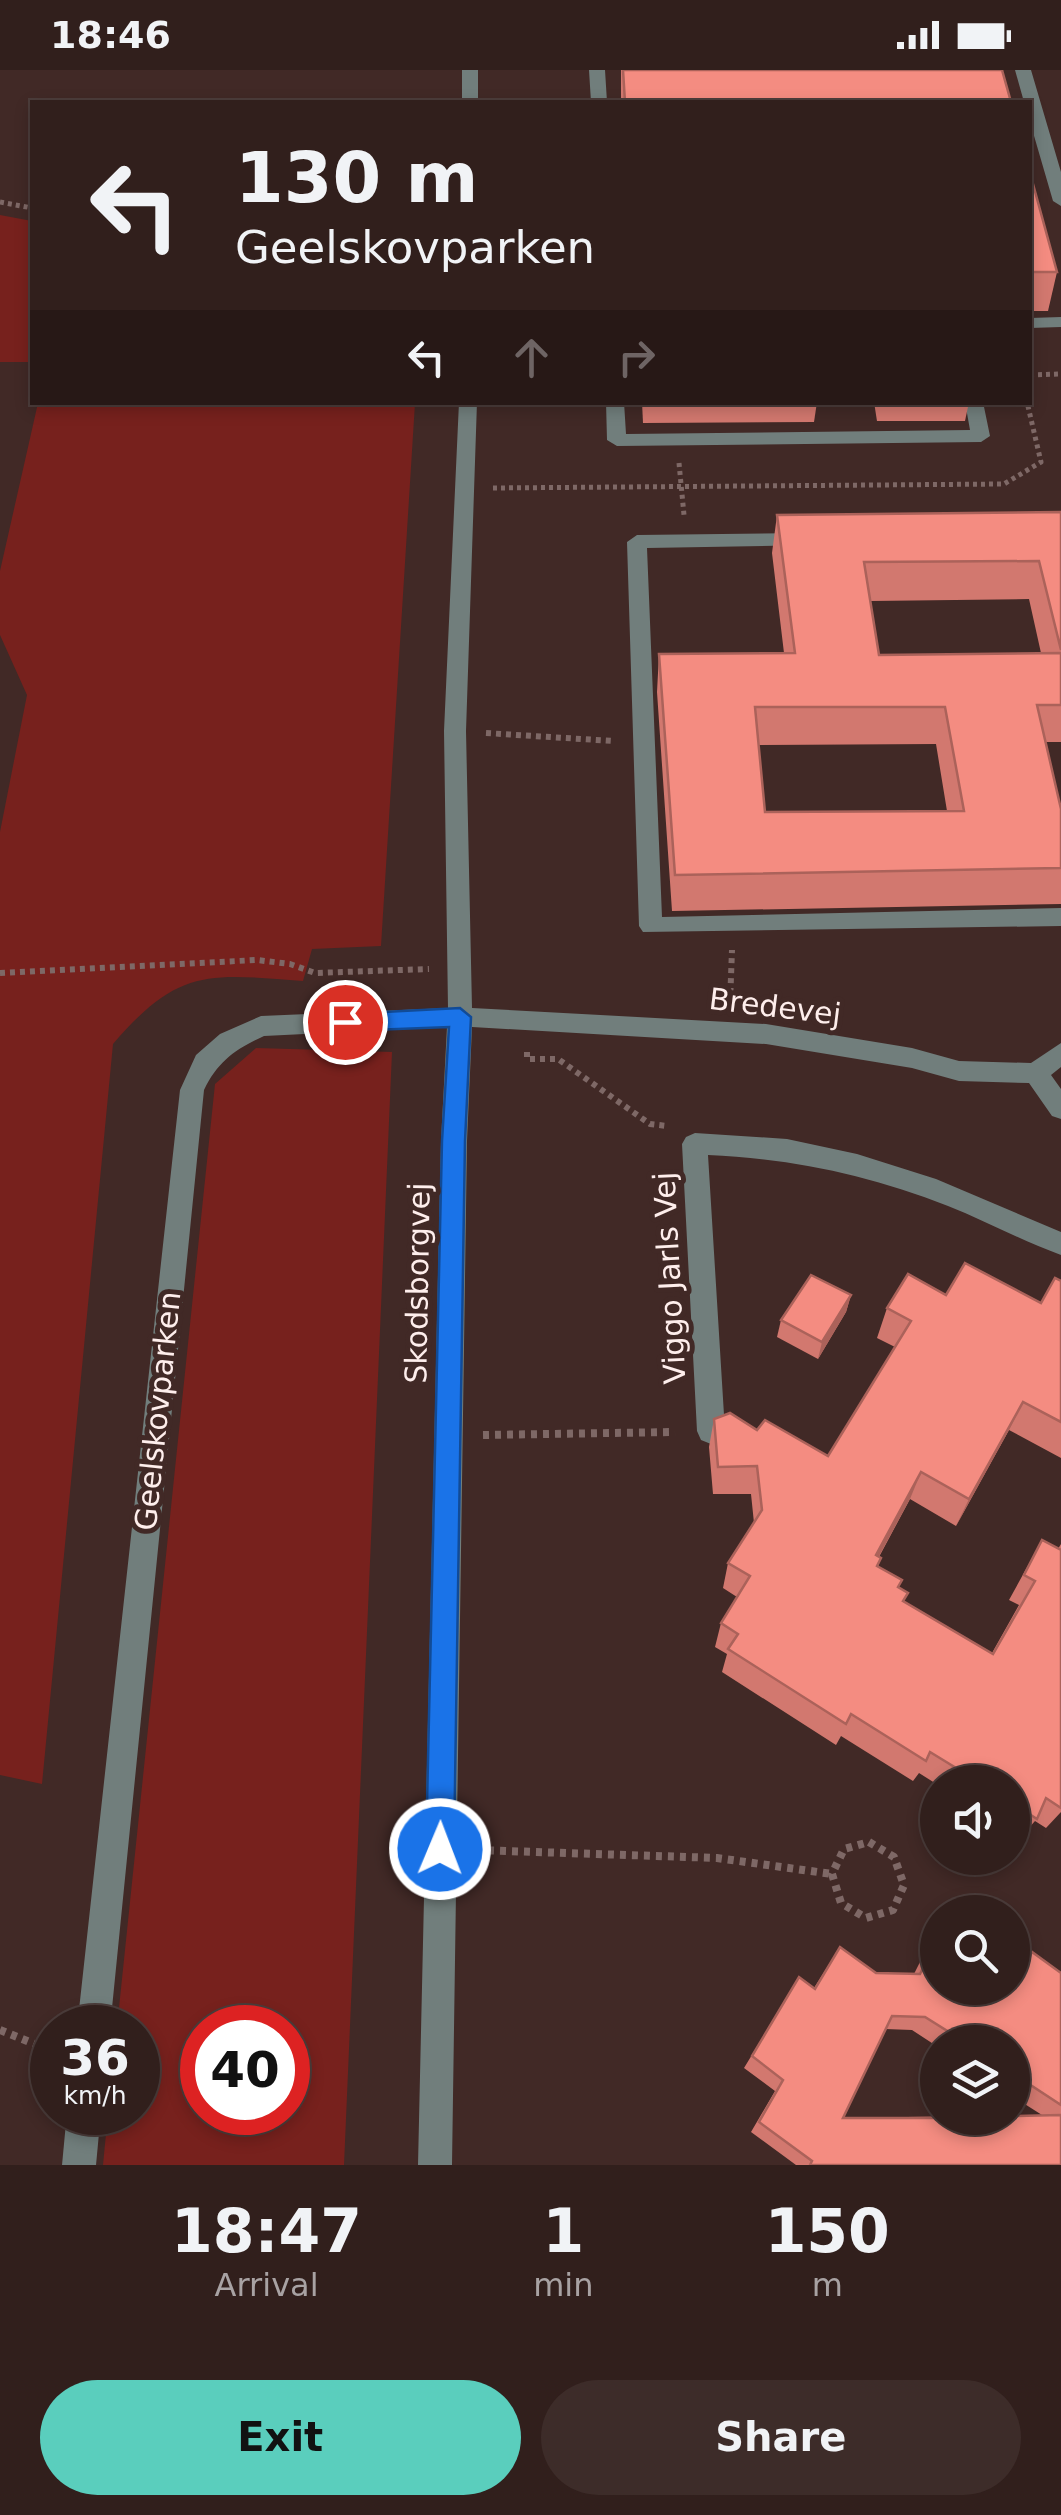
<!DOCTYPE html>
<html lang="en">
<head>
<meta charset="utf-8">
<style>
  :root { --surface:#311f1c; --page:#3d2c29; --text:#f1f3f6; --muted:#a8a2a3; --line:#4c3d3b; --accent:#5acebd }
  body { margin:0; font-family:"DejaVu Sans",sans-serif; background:var(--page); color:var(--text); height:100vh; display:flex; flex-direction:column; font-size:38px; white-space:nowrap }
  * { box-sizing:border-box; margin:0 }
  p { font-size:32px; color:var(--muted) }
  .icon { flex:none; width:55px; height:55px; fill:none; stroke:currentColor; stroke-width:2; stroke-linecap:round; stroke-linejoin:round }
  .map { position:relative; height:2095px; overflow:hidden }
  .panel { display:flex; flex-direction:column; background:var(--surface); flex:1 }
  .panel>* { flex:none }
  .banner { position:absolute; left:30px; top:30px; width:1002px; height:305px; border-radius:0px; box-shadow:0 5px 15px #0003,0 0 0 2px var(--line); background:#311f1c; color:var(--text); overflow:hidden }
  .tools { position:absolute; left:920px; top:1695px; display:grid; gap:20px }
  .tools a { display:grid; place-items:center; width:110px; height:110px; border-radius:50%; background:var(--surface); box-shadow:0 5px 15px #0003,0 0 0 2px var(--line); font-size:50px }
  .speed { position:absolute; left:30px; top:1935px; display:flex; gap:20px; font-size:50px; font-weight:700; text-align:center }
  .speed>* { display:grid; place-content:center; width:130px; height:130px; border-radius:50%; background:var(--surface); box-shadow:0 5px 15px #0003,0 0 0 2px var(--line); line-height:1 }
  .speed small { font-size:25px; font-weight:400 }
  .speed .limit { border:15px solid #d22; background:#fff; color:#111 }
  .pin { position:absolute; display:grid; place-items:center; width:85px; height:85px; color:#fff; margin:-42px; border:5px solid #fff; border-radius:50%; box-shadow:0 2px 10px #0007 }
  .me { position:absolute; width:110px; margin:-55px; rotate:1deg; stroke-linejoin:round; filter:drop-shadow(0 0 8px #0008) }
  .turn { display:flex; align-items:center; gap:35px; height:210px; padding:0 40px; font-size:45px }
  .turn .icon { width:130px; height:130px; stroke-width:2.5 }
  .turn b { display:block; font-size:70px; line-height:85px }
  .lanes { display:flex; align-items:center; height:95px; padding:0 40px; background:#0003; justify-content:center; gap:50px; direction:ltr }
  .lanes .off { opacity:.35 }
  .eta { display:flex; justify-content:space-evenly; align-items:center; height:170px; text-align:center }
  .eta b { font-size:60px; font-weight:800; line-height:70px }
  .cta { display:flex; gap:20px; margin-top:auto; padding:20px 40px }
  .cta a { flex:1; height:115px; border-radius:60px; background:var(--accent); color:#111; font-size:40px; font-weight:800; line-height:115px; text-align:center }
  .cta a+a { background:var(--page); color:var(--text) }
  .status { display:flex; justify-content:space-between; align-items:center; height:70px; padding:0 50px; background:var(--surface); direction:ltr }
  .status svg { height:28px; fill:currentColor }
  .map>svg:first-child { display:block }
</style>
</head>
<body>
<div class="status"><b>18:46</b><svg viewBox="0 0 49 12"><path d="M0 12V9h3v3zM5 12V6h3v6zM10 12V3h3v9zM15 12V0h3v12zM26 1h20v11H26zM47 4h2v5h-2z"/></svg></div>
<div class="map">
<svg width="1061" height="2095" viewBox="0 0 1061 2095">
  <rect width="100%" height="100%" fill="#412926"/>
  <g fill="#77211d" fill-rule="evenodd">
    <polygon points="0,145 32,151 32,292 0,292"/>
    <path d="M 38,333 L 415,333 L 381,876 L 312,879 L 303,911 C 209,904 179,897 113,974 L 42,1714 L 0,1705 L 0,762 L 27,625 L 0,565 L 0,501 Z"/>
    <path d="M 256,978 L 392,982 L 344,2095 L 103,2095 L 108,2043 L 138,2042 L 138,1958 L 117,1957 L 215,1014 ZM 202,1958 L 288,1958 L 288,2042 L 202,2042 Z"/>
  </g>
  <g fill="none" stroke-linecap="round" stroke-linejoin="round">
    <g stroke="#7e6866" stroke-width="5" stroke-dasharray="4 4" stroke-linecap="butt">
      <polyline points="0,132 32,138"/>
      <polyline points="1030,305 1061,304"/>
      <polyline points="679,393 684,445"/>
      <polyline points="493,418 1004,414 1041,392 1027,332"/>
    </g>
    <g stroke="#7e6866" stroke-width="6" stroke-dasharray="5 5" stroke-linecap="butt">
      <polyline points="486,663 613,671"/>
      <polyline points="0,903 257,890 290,894 315,903 429,899"/>
      <polyline points="730,933 732,880"/>
      <polyline points="527,982 527,989 558,989 650,1054 667,1056"/>
    </g>
    <g stroke="#7e6866" stroke-width="8" stroke-dasharray="6 6" stroke-linecap="butt">
      <polyline points="483,1365 675,1362"/>
      <polygon points="869,1772 894,1787 904,1815 893,1840 866,1848 841,1833 832,1804 844,1779"/>
      <polyline points="476,1780 717,1788 832,1804"/>
      <polyline points="0,1960 52,1981"/>
    </g>
    <g fill="#717e7c" fill-rule="evenodd">
      <rect x="462" y="0" width="16" height="32"/>
      <polygon points="589,0 605,0 607,32 591,32"/>
      <polygon points="1015,0 1031,0 1061,102 1061,136 1053,131 1030,52 1030,32 1024,32"/>
      <polygon points="1061,247 1061,257 1030,258 1030,248"/>
      <path d="M 459,332 L 477,332 L 466,661 L 472,938 L 766,954 L 912,978 L 959,991 L 1031,993 L 1061,973 L 1061,997 L 1051,1005 L 1061,1019 L 1061,1049 L 1052,1046 L 1029,1013 L 959,1011 L 912,998 L 766,974 L 472,957 L 467,1071 L 452,2095 L 418,2095 L 441,1071 L 447,957 L 264,966 C 236,979 218,991 204,1020 L 110,1958 L 77,1958 L 180,1020 L 196,985 L 220,964 L 261,946 L 448,938 L 444,661 Z"/>
      <polygon points="606,332 624,332 626,364 970,360 965,332 983,332 990,366 981,372 617,376 607,370"/>
      <polygon points="806,463 816,470 813,475 647,478 662,847 1061,838 1061,856 643,862 639,856 627,472 637,465"/>
      <path d="M 695,1063 L 787,1069 L 857,1084 L 936,1109 L 1061,1162 L 1061,1185 C 1022,1171 986,1151 948,1136 C 869,1105 793,1089 708,1085 L 725,1361 L 721,1370 L 711,1374 L 701,1370 L 697,1361 L 682,1074 L 686,1067 Z"/>
      <polygon points="67,2042 101,2042 96,2095 62,2095"/>
    </g>
  </g>
  <g fill="#d2786f" fill-rule="evenodd">
    <polygon points="621,0 1002,0 1011,32 621,32"/>
    <polygon points="1030,103 1057,202 1048,241 1030,241"/>
    <polygon points="642,332 817,332 814,352 643,353"/>
    <polygon points="874,332 969,332 965,351 877,351"/>
    <path d="M 1061,442 L 1061,672 L 1046,672 L 1061,739 L 1061,834 L 672,841 L 657,622 L 659,584 L 784,583 L 772,483 L 777,445 ZM 1029,529 L 1041,583 L 879,585 L 870,531 ZM 936,674 L 947,741 L 765,742 L 759,675 Z"/>
    <polygon points="1061,1211 1061,1388 1009,1360 956,1456 910,1429 879,1487 881,1488 878,1497 898,1517 903,1532 992,1583 1019,1535 1009,1530 1042,1470 1058,1479 1061,1474 1061,1742 1046,1758 1035,1751 1021,1767 1012,1762 1012,1712 938,1712 938,1715 919,1703 913,1711 841,1666 836,1675 722,1602 727,1584 715,1577 721,1553 737,1527 723,1518 728,1493 754,1453 751,1424 713,1424 709,1377 714,1349 757,1360 828,1386 895,1277 877,1268 887,1238 946,1225 1041,1233"/>
    <polygon points="851,1225 846,1242 818,1289 777,1267 781,1250"/>
    <path d="M 938,1861 L 938,1918 L 1028,1885 L 1032,1882 L 1061,1903 L 1061,2095 L 796,2095 L 751,2062 L 775,2021 L 744,1998 L 799,1907 L 814,1918 L 840,1877 L 876,1903 L 914,1904 L 932,1868 ZM 885,1959 L 912,1960 L 938,1977 L 938,1972 L 1012,1972 L 1012,2026 L 1042,2045 L 843,2048 Z"/>
  </g>
  <g fill="#ab625a">
    <polygon points="851,1225 846,1242 818,1289 822,1272"/>
    <polygon points="1023,1332 1009,1360 956,1456 969,1429"/>
    <polygon points="921,1402 910,1429 866,1510 876,1485"/>
  </g>
  <g fill="#f48c81" stroke="#ab625a" stroke-width="2.5" fill-rule="evenodd">
    <polygon points="623,0 1002,0 1011,32 625,32"/>
    <polygon points="1030,103 1057,202 1030,202"/>
    <path d="M 1061,442 L 1061,580 L 1039,491 L 864,492 L 879,585 L 1061,583 L 1061,635 L 1037,635 L 1061,739 L 1061,798 L 675,805 L 659,584 L 795,583 L 777,445 ZM 755,637 L 945,637 L 964,741 L 765,742 Z"/>
    <polygon points="965,1193 1041,1233 1055,1208 1061,1211 1061,1352 1023,1332 969,1429 921,1402 876,1485 881,1488 877,1496 902,1510 898,1517 908,1523 903,1531 993,1584 1035,1511 1024,1505 1042,1470 1061,1480 1061,1738 1046,1728 1037,1749 1012,1733 1012,1712 979,1712 930,1682 926,1691 851,1644 846,1654 728,1579 738,1564 721,1553 750,1506 728,1493 762,1440 757,1396 718,1397 714,1349 730,1343 757,1360 765,1350 828,1386 911,1251 887,1238 908,1204 946,1225"/>
    <polygon points="811,1205 851,1225 822,1272 781,1250"/>
    <polygon points="938,1868 938,1918 1012,1918 1012,1874 1030,1886 1032,1882 1061,1903 1061,2035 1012,2003 1012,1972 965,1972 925,1947 892,1946 843,2048 1012,2048 1012,2046 1061,2045 1061,2095 810,2095 812,2091 759,2052 783,2010 752,1986 799,1907 815,1919 840,1877 876,1903 920,1904"/>
  </g>
  <polygon fill="#1a73e8" stroke="#114b97" stroke-width="2.5" points="460,938 471,947 465,1071 454,1779 450,1789 440,1793 430,1789 426,1779 442,1071 449,957 345,961 334,952 345,944"/>
  <g text-anchor="middle" stroke-width="10" stroke-linejoin="round" paint-order="stroke">
    <g font-size="30" fill="#feeeec" stroke="#412926">
      <text transform="translate(775 937) rotate(7)" y="10">Bredevej</text>
      <text transform="translate(670 1208) rotate(-93)" y="10">Viggo Jarls Vej</text>
      <text transform="translate(418 1213) rotate(-89)" y="10">Skodsborgvej</text>
      <text transform="translate(158 1341) rotate(-84)" y="10">Geelskovparken</text>
    </g>
  </g>
</svg>
<div class="tools">
<a><svg class="icon" aria-label="sound" viewBox="0 0 24 24"><path d="M4 9h4l5-4v14l-5-4H4zM17 9q2 3 0 6"/></svg></a>
<a><svg class="icon" aria-label="search" viewBox="0 0 24 24"><circle cx="10" cy="10" r="6"/><path d="M15 15l6 6"/></svg></a>
<a><svg class="icon" aria-label="layers" viewBox="0 0 24 24"><path d="M12 4l9 5-9 5-9-5zM3 14l9 5 9-5"/></svg></a>
</div>
<div class="speed"><div>36<small>km/h</small></div><div class="limit">40</div></div>
<div class="pin" style="left:345px;top:952px;background:#d93025"><svg class="icon" aria-label="arrive" viewBox="0 0 24 24"><path d="M6 21V4h12l-3 4 3 4H6"/></svg></div>
<svg class="me" style="left:440px;top:1779px" viewBox="-20 -20 40 40"><circle r="17" fill="#1a73e8" stroke="#fff" stroke-width="3"/><path d="M0-11L8 9 0 5-8 9z" fill="#fff"/></svg>
<div class="banner">
<div class="turn"><svg class="icon" aria-label="left" viewBox="0 0 24 24"><path d="M17 20v-9H6M10 6l-5 5 5 5"/></svg><div><b>130 m</b>Geelskovparken</div></div>
<div class="lanes"><svg class="icon" aria-label="left" viewBox="0 0 24 24"><path d="M17 20v-9H6M10 6l-5 5 5 5"/></svg><svg class="icon off" aria-label="ahead" viewBox="0 0 24 24"><path d="M12 20V5M6 11l6-6 6 6"/></svg><svg class="icon off" aria-label="right" viewBox="0 0 24 24"><path d="M7 20v-9h11M14 6l5 5-5 5"/></svg></div>
</div>
</div>
<section class="panel">
<div class="eta">
<div><b>18:47</b><p>Arrival</p></div>
<div><b>1</b><p>min</p></div>
<div><b>150</b><p>m</p></div>
</div>
<div class="cta"><a>Exit</a><a>Share</a></div>
</section>
</body>
</html>
